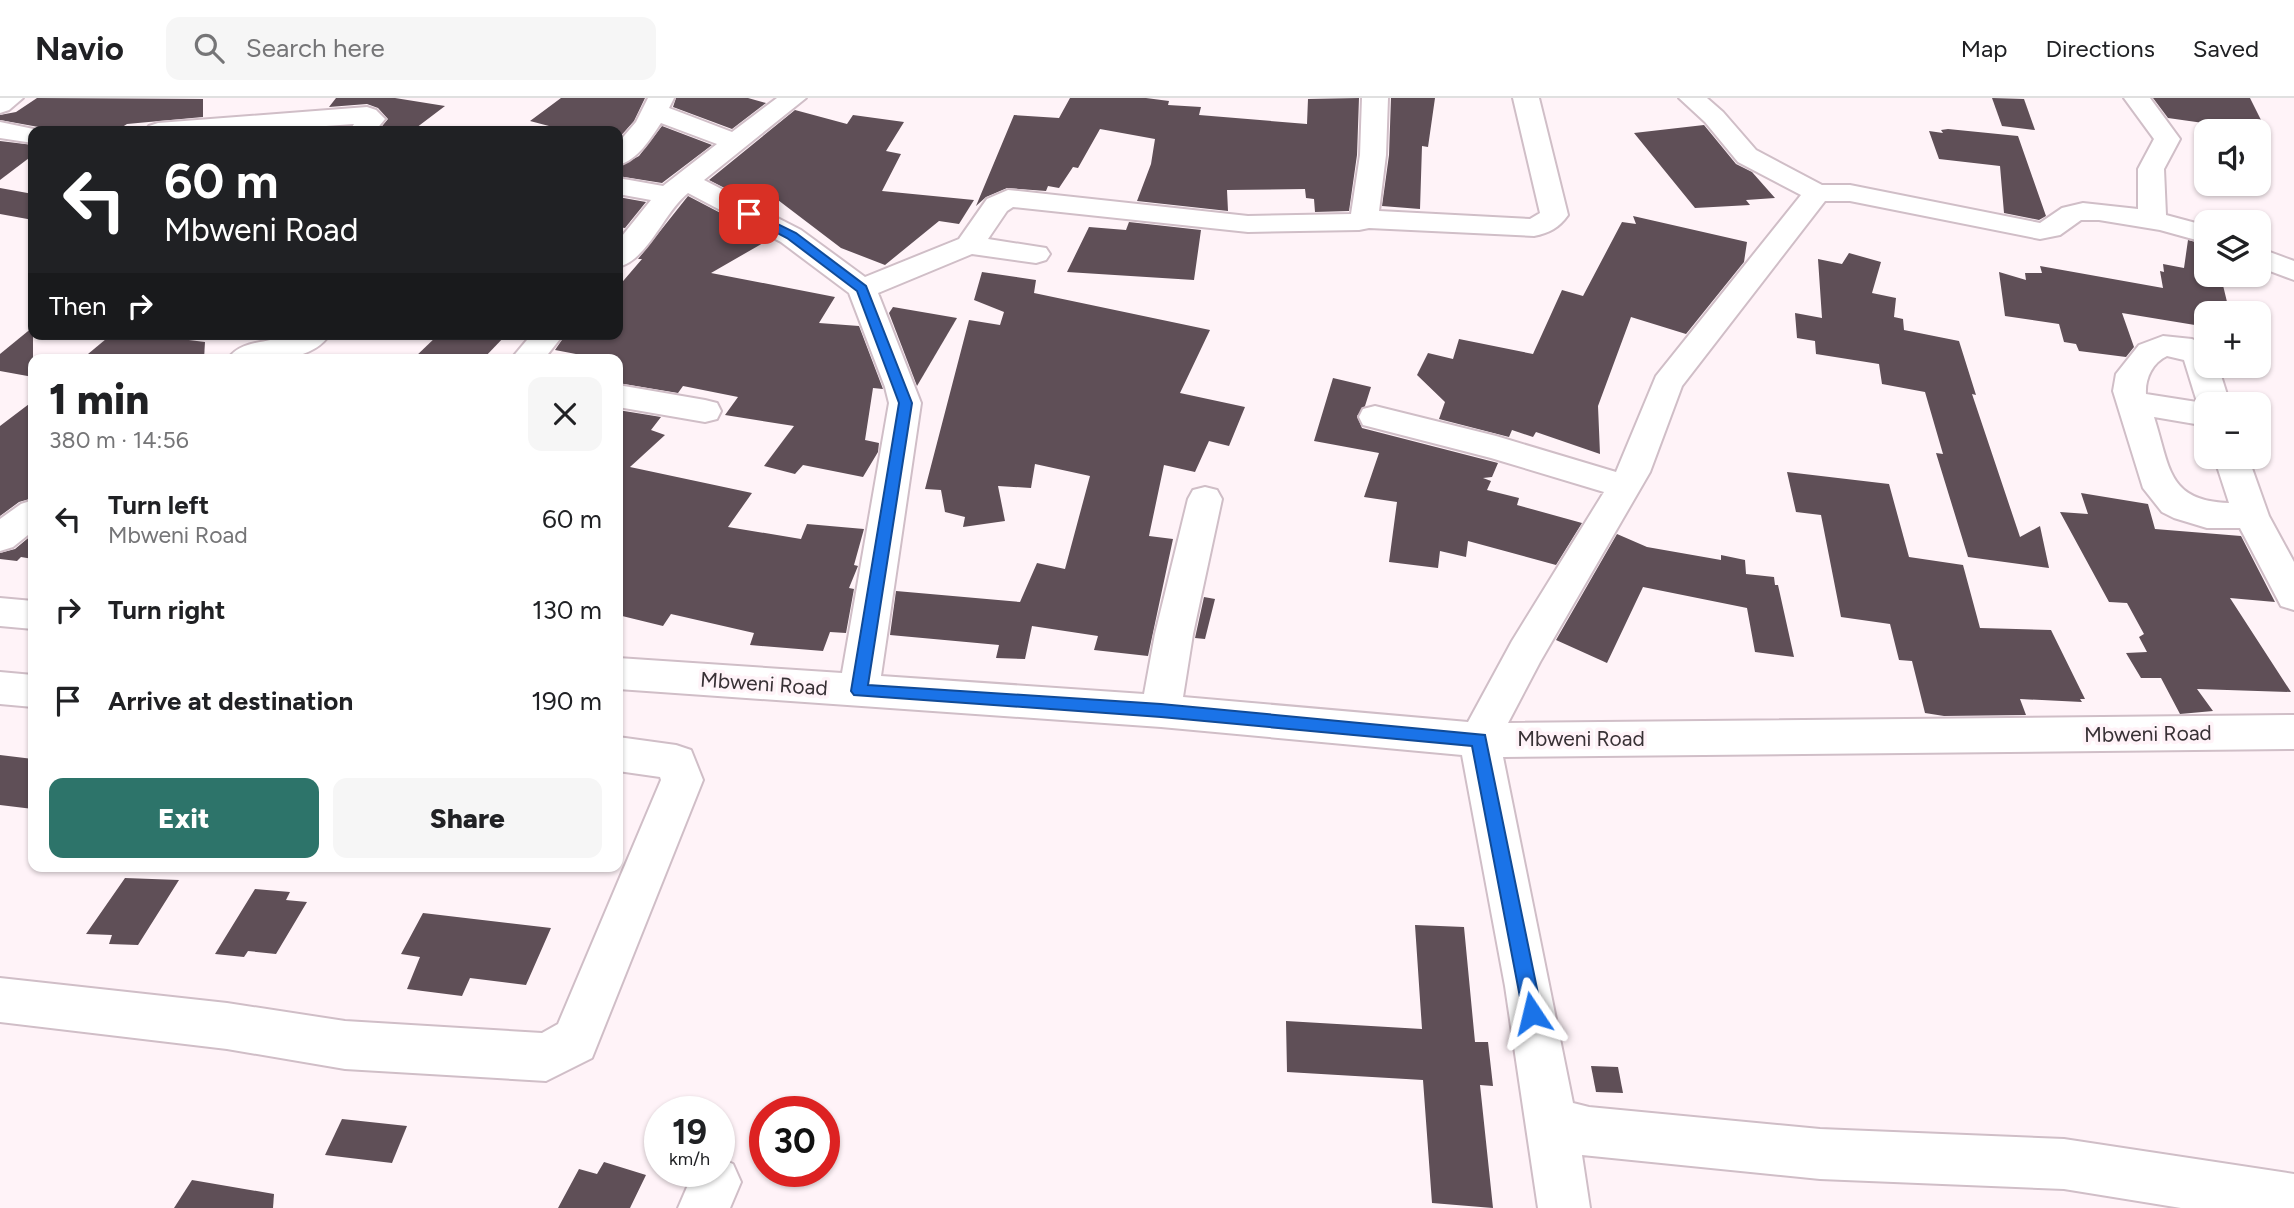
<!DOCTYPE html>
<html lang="en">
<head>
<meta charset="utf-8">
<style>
  :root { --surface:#fff; --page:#f6f6f6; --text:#202124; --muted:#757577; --line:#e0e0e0; --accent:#2d746a }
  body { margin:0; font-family:Figtree,sans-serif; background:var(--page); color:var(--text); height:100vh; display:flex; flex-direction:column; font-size:26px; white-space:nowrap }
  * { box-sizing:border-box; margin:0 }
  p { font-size:23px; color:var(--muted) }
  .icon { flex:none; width:38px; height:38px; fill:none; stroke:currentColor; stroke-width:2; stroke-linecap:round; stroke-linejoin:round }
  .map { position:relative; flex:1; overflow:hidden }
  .panel { position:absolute; left:28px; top:256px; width:595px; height:518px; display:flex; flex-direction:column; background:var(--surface); border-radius:14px; box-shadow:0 2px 5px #0004 }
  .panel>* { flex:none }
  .guide { position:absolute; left:28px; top:28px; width:595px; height:214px; border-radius:14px; box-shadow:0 2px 5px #0004; background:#202124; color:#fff; overflow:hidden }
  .tools { position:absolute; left:2194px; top:21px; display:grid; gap:14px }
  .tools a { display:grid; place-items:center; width:77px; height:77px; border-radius:14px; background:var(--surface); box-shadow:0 2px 5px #0004; font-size:35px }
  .speed { position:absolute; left:644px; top:998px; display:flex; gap:14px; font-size:35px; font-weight:700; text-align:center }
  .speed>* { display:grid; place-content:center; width:91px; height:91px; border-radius:50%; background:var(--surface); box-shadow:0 2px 5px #0004; line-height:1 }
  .speed small { font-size:18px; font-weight:400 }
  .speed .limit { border:10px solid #d22; background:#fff; color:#111 }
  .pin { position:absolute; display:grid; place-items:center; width:60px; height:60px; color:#fff; margin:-30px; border-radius:14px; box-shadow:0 4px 10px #0006 }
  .me { position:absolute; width:77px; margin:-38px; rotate:350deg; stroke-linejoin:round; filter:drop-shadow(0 0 5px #0008) }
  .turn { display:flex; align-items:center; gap:24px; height:147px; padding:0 21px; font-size:32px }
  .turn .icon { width:91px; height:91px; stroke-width:2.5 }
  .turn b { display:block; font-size:49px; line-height:60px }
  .then { display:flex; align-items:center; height:66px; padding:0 21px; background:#0003; gap:14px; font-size:26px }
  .round { display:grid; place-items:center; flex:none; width:74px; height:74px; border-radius:14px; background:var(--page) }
  .headline { display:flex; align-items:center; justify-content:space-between; height:119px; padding:0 21px }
  h1 { font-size:42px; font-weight:800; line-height:52px }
  .button { display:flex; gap:14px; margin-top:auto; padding:14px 21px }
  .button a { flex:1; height:80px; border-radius:14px; background:var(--accent); color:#fff; font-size:28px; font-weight:800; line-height:80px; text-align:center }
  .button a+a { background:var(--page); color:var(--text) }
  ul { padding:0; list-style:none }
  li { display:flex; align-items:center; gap:21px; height:91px; padding:0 21px }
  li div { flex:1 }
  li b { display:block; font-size:26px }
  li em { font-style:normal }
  header { display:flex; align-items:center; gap:42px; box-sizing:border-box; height:98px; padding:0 35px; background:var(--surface); border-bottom:2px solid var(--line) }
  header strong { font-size:33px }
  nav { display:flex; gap:38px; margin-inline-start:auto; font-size:24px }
  .search { width:490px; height:63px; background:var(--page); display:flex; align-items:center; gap:18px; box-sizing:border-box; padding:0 24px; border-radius:14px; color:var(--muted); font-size:26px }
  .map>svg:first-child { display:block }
</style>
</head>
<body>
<header>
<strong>Navio</strong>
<div class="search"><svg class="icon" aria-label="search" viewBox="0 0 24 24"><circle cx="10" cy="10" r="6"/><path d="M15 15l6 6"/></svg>Search here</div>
<nav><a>Map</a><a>Directions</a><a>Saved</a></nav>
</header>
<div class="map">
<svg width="2294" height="1110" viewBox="0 0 2294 1110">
  <rect width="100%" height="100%" fill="#fff3f8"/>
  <g fill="#5f4f57">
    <polygon points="37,0 203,1 203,19 127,26 116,33 46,33 44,30 0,22 0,17 16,14"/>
    <polygon points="336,0 395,0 445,8 412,33 378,33 388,21 378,10 367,6 329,9"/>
    <polygon points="561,0 645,0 634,23 618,41 618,33 568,33 530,23"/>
    <polygon points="676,0 748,0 766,5 732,31 673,9"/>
    <polygon points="1070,0 1146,0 1169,3 1168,7 1201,9 1199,17 1307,26 1308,1 1359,0 1357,57 1349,113 1315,114 1314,101 1306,100 1305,91 1227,92 1228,113 1137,103 1151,66 1155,41 1100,31 1078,70 1073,69 1059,90 1048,88 1046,93 1007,90 986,99 976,108 1014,17 1059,20"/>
    <polygon points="1391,0 1435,0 1428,49 1422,48 1420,111 1382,108 1389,57"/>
    <polygon points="1992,0 2024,1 2035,32 2002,28"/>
    <polygon points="2153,0 2250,0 2267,34 2168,20"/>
    <polygon points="795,12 847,26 853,17 904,24 886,53 901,56 882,93 974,102 959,126 939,123 885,167 841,150 774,99 773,115 709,82"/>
    <polygon points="1704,27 1736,66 1752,74 1775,100 1746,102 1750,107 1695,110 1634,35"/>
    <polygon points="662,28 712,47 662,85 618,78 618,69 639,58"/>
    <polygon points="1948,31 2018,38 2046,118 2039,122 2004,115 2000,68 1939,61 1929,33 1943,35 1941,32"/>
    <polygon points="0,43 33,47 33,57 0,82"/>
    <polygon points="0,90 33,96 33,122 0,116"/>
    <polygon points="688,98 770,141 711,175 835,199 819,225 859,228 883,291 873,290 865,342 879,345 878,354 863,379 803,367 795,376 764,368 794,328 725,317 738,299 683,288 678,295 618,285 618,261 602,261 555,252 566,236 618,236 618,189 642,161 638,161"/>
    <polygon points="618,99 646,104 625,130 618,129"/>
    <polygon points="1633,118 1747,144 1744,164 1686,236 1631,219 1598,308 1600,356 1536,334 1533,339 1512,332 1509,339 1439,321 1445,304 1417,277 1428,255 1453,261 1459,241 1533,256 1562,192 1583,198 1622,124 1636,126"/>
    <polygon points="1129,124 1201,132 1194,182 1067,174 1089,129 1126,132"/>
    <polygon points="2188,142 2207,147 2207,177 2221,179 2228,208 2211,205 2213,214 2207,213 2207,229 2122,215 2134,249 2126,259 2079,253 2076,246 2064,244 2059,226 2005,218 1999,174 2026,182 2025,175 2042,175 2040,168 2163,190 2160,173 2164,174 2163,166 2184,170"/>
    <polygon points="1849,155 1881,164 1872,195 1896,200 1894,219 1903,221 1904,232 1959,243 1976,297 1972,296 2020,439 2040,428 2049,470 1968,459 1936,355 1943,356 1925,294 1882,286 1879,266 1816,256 1815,243 1797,240 1795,215 1822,220 1818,161 1842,166"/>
    <polygon points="982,174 1036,182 1034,195 1210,232 1180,295 1245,309 1229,348 1209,343 1195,374 1164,367 1149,438 1173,441 1148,558 1094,552 1098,538 1032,528 1025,561 996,560 999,547 890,537 896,493 1020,504 1037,465 1065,471 1090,378 1035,366 1031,390 998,388 1005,423 963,429 965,419 945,414 941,392 925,391 969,222 1000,227 1004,214 974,202"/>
    <polygon points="893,209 957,220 917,288 889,215"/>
    <polygon points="33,229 33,279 0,273 0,256"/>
    <polygon points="112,236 140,236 205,244 204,261 82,261"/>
    <polygon points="439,236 507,236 483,261 413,261"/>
    <polygon points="1333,280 1371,289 1365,308 1357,318 1362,330 1498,365 1492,379 1483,380 1491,383 1487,392 1519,400 1517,407 1582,425 1556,467 1468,443 1466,459 1440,453 1438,470 1389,464 1397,404 1364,399 1379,355 1314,343"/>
    <polygon points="33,303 33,400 19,404 0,418 0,328"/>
    <polygon points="618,312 661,319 651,332 665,337 630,369 752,395 728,429 801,441 807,426 864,431 854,467 858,468 849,490 854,491 846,535 830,534 823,553 750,547 754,535 671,516 663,528 618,517"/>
    <polygon points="1787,374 1889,386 1909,459 1963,467 1980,530 2051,532 2085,601 2080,601 2082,604 2020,601 2026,617 1944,618 1925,615 1912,563 1899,562 1890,526 1841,519 1821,417 1796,414"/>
    <polygon points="2081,395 2148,406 2155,431 2241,438 2275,504 2230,500 2291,594 2197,591 2213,613 2180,616 2161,580 2141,580 2126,555 2147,554 2139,539 2144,536 2127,505 2109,504 2060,414 2088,416"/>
    <polygon points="33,436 33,461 21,459 17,463 0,461 0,455 15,451"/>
    <polygon points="1617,436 1647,449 1721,462 1721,457 1745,462 1746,476 1774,479 1775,487 1778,487 1794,559 1755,554 1747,510 1643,489 1607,565 1556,542"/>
    <polygon points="1204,499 1215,501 1205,541 1195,540"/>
    <polygon points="0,657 33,661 33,711 0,707"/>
    <polygon points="125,780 179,782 138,847 109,846 112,837 86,836"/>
    <polygon points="255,791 290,794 286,802 307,804 276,856 248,853 244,859 215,856"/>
    <polygon points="423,815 551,830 526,887 470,880 462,898 407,891 420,859 401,856"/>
    <polygon points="1415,827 1464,829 1475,944 1488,944 1493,988 1480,987 1493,1110 1432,1105 1423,982 1287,974 1286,923 1422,931"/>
    <polygon points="1591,968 1618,969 1623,995 1596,994"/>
    <polygon points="342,1021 407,1028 392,1065 325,1057"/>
    <polygon points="604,1064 646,1077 630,1110 558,1110 579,1071 597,1076"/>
    <polygon points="192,1082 274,1096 273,1110 174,1110"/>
  </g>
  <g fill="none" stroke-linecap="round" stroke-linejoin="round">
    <defs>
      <g id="minor">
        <polygon points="0,0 23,0 9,12 0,15"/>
        <path d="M 648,0 L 674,0 L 669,10 L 732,34 L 777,0 L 806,0 L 704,82 L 801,132 L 865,179 L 959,141 L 987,101 L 1008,92 L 1248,118 L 1351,116 L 1360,57 L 1362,0 L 1388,0 L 1386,57 L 1379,113 L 1530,121 L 1540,115 L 1513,0 L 1539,0 L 1568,117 C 1559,130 1549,135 1534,138 L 1369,130 L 1359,132 L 1248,134 L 1013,109 L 1007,113 L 988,141 L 1046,150 L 1050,156 L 1046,162 L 1036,165 L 972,156 L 878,195 L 921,305 L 881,578 L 1144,596 L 1155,536 L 1188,401 L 1193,392 L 1205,389 L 1217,392 L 1222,401 L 1193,536 L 1183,599 L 1468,624 L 1512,543 L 1604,394 L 1491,360 L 1363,327 L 1359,319 L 1363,311 L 1375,308 L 1496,338 L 1616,374 L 1656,278 L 1801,97 L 1738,64 L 1705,24 L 1679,0 L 1707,0 L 1723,14 L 1756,52 L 1822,87 L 1850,87 L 2040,125 L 2062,110 L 2083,105 L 2138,111 L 2138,71 L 2154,41 L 2124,0 L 2150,0 L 2180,41 L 2164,71 L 2166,117 L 2207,128 L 2207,145 L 2160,132 L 2099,122 L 2081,122 L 2060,137 L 2040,141 L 1850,103 L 1825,103 L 1682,288 L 1650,374 L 1540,564 L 1508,625 L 2294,617 L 2294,651 L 1503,659 L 1573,1005 L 1589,1009 L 1820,1031 L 2064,1041 L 2294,1076 L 2294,1110 L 2181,1110 L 2064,1091 L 1820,1081 L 1582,1057 L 1590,1110 L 1538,1110 L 1505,888 L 1462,657 L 1161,629 L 618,591 L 618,560 L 842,575 L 889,305 L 885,289 L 849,195 L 781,144 L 688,95 C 664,114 648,162 618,169 L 618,143 L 651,102 L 618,96 L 618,80 L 663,88 L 717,46 L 661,25 C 650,41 638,62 618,67 L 618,45 L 636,24 Z"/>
        <polygon points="367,9 376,12 385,21 375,33 349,33 354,26 256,33 145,33 149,28 158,25"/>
        <polygon points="0,24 43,33 33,33 33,45 0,40"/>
        <polygon points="2259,150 2294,163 2294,182 2259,169"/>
        <path d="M 290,236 L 330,236 C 310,267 260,261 228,261 C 241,241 270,246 290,236 Z"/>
        <polygon points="532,236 564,236 544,261 511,261"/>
        <path d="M 2163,238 L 2192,241 L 2207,248 L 2207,268 L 2218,268 L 2230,306 L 2207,306 L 2207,328 L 2154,319 C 2170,369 2167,403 2229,405 L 2214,359 L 2248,359 L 2269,418 L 2294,464 L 2294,512 L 2281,508 L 2240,430 L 2207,430 L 2174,420 L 2162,414 L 2143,390 L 2113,293 L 2116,276 L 2139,247 ZM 2167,258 L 2184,262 L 2197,304 L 2146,296 C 2145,281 2152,265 2167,258 Z"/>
        <polygon points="618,287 705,302 717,305 721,313 717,321 705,324 618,309"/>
        <polygon points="33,402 33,433 13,449 0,453 0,421 21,406"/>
        <polygon points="0,500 33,503 33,531 0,528"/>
        <polygon points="0,574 33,577 33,609 0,606"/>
        <polygon points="618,639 676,647 691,652 703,682 592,960 546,983 345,971 227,951 0,924 0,880 227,905 345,923 542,935 558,926 661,682 660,679 618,673"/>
        <polygon points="719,1060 733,1066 741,1084 730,1110 678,1110 694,1073 719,1073"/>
      </g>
    </defs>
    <use href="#minor" stroke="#d0bec7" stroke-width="4"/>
    <use href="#minor" fill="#fff" fill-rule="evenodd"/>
  </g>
  <polygon fill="#1a73e8" stroke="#114b97" stroke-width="2" points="749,112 796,135 866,188 912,305 868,587 1161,606 1485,637 1542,915 1539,921 1532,924 1526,921 1523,915 1472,648 1161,619 854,597 851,593 899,305 857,193 787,140 745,118 745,113"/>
  <g text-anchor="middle" stroke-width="7" stroke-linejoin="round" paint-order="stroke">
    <g font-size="21" fill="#383135" stroke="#fff3f8">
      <text transform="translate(764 586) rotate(4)" y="7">Mbweni Road</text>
      <text transform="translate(2148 636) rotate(-1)" y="7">Mbweni Road</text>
      <text x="1581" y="648">Mbweni Road</text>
    </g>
  </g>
</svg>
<div class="tools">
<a><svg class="icon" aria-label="sound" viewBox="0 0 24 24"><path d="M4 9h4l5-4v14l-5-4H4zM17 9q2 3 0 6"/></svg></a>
<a><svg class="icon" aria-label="layers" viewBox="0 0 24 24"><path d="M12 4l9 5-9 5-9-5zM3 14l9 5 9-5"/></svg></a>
<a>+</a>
<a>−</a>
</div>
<div class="speed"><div>19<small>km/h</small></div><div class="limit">30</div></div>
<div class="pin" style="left:749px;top:116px;background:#d93025"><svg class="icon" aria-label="arrive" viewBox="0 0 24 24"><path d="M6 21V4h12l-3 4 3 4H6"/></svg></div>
<svg class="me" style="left:1532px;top:915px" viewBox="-20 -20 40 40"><path d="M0-17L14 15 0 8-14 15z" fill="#1a73e8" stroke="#fff" stroke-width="4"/></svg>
<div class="guide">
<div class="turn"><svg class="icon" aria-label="left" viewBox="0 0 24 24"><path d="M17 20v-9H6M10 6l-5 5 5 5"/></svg><div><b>60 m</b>Mbweni Road</div></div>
<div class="then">Then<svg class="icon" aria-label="right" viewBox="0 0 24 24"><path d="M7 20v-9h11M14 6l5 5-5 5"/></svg></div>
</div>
<section class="panel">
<div class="headline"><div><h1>1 min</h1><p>380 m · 14:56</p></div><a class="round"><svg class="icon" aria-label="close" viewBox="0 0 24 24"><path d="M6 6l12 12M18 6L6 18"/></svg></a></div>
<ul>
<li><svg class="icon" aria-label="left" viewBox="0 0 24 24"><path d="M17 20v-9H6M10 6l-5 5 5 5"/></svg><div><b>Turn left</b><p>Mbweni Road</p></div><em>60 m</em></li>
<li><svg class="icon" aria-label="right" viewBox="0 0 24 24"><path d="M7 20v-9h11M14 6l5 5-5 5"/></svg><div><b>Turn right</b></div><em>130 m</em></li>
<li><svg class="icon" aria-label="arrive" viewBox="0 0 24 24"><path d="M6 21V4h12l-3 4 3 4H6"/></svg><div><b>Arrive at destination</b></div><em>190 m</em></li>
</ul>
<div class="button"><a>Exit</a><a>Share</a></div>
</section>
</div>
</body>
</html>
